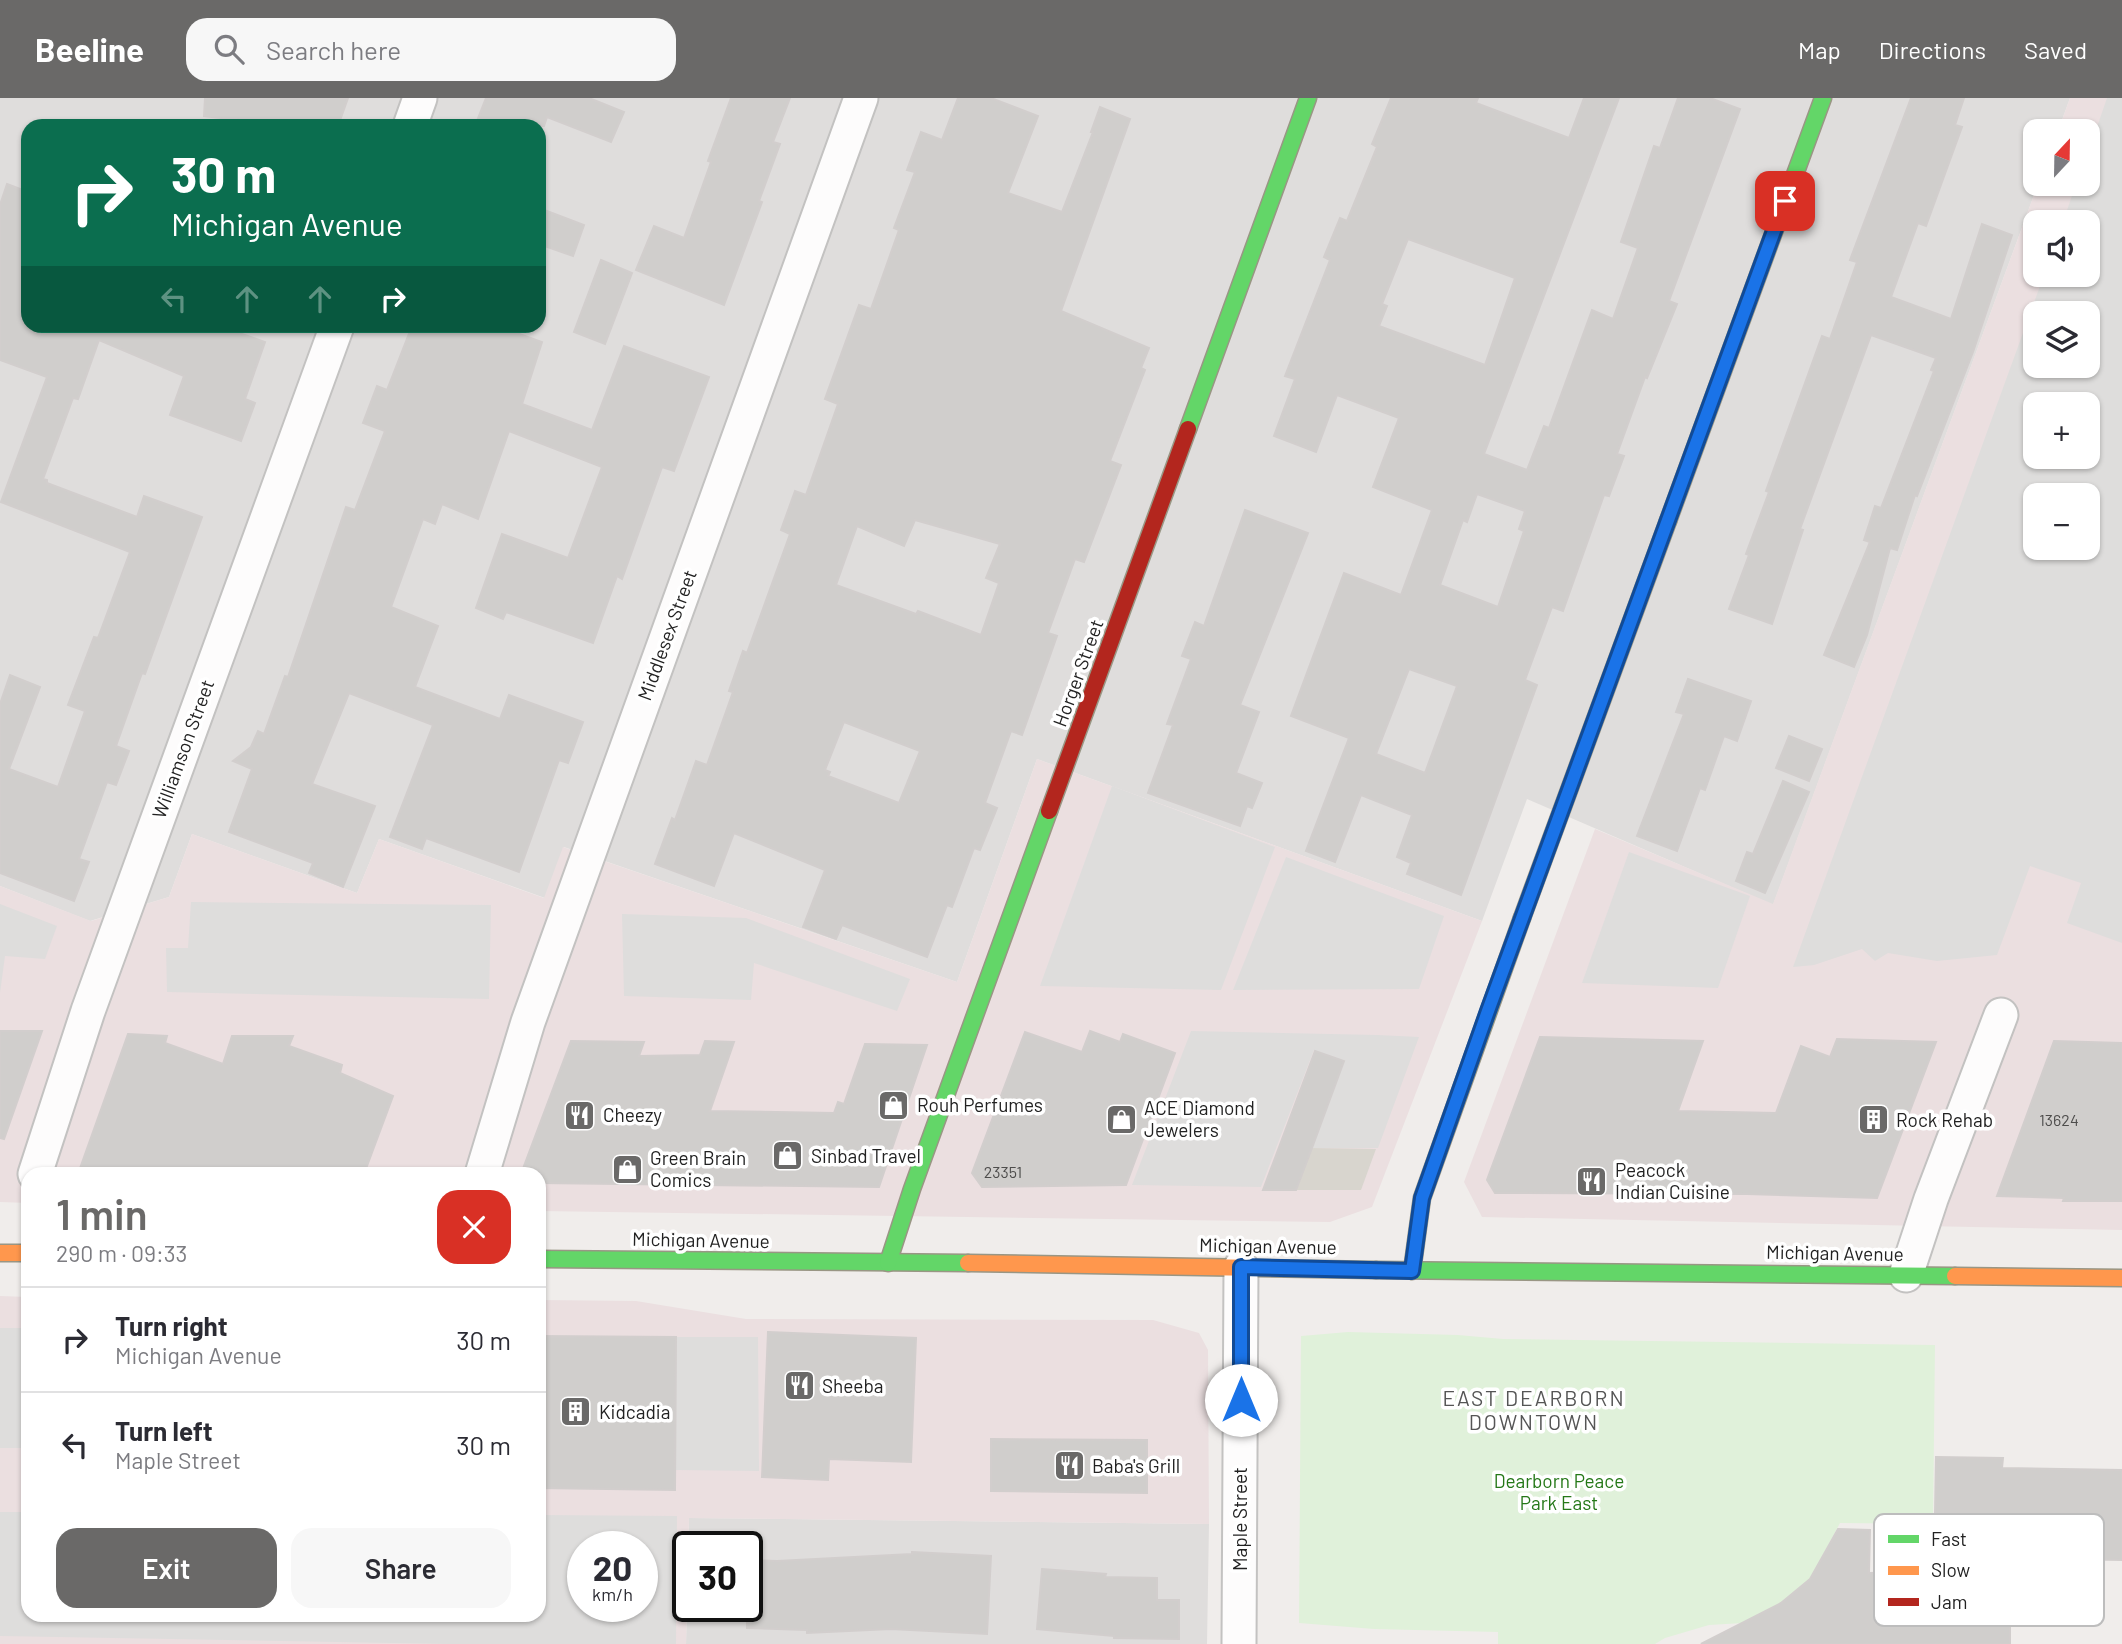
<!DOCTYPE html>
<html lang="en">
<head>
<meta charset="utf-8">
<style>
  :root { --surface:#fff; --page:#f7f7f7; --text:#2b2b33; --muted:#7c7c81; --line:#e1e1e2; --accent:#6a6968 }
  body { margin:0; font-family:Barlow,sans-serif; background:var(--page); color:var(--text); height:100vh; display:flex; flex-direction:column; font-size:26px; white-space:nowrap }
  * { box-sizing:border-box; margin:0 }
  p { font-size:23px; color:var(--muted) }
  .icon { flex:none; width:38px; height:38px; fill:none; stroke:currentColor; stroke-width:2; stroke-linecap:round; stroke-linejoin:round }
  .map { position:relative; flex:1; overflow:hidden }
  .drawer { position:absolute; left:21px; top:1069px; width:525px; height:455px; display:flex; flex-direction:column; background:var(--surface); border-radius:21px; box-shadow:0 2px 5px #0004 }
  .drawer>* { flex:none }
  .guide { position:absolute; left:21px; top:21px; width:525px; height:214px; border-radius:21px; box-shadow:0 2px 5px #0004; background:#0b6e4f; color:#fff; overflow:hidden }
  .needle { width:46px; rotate:22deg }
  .tools { position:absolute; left:2023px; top:21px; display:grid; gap:14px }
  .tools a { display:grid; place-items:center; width:77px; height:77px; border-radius:14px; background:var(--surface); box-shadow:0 2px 5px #0004; font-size:35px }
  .speed { position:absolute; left:567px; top:1433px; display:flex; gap:14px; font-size:35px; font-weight:700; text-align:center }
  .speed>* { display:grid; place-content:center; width:91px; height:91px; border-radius:50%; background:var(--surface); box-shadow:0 2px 5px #0004; line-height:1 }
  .speed small { font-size:18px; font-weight:400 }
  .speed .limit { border:4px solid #111; border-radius:10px; background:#fff; color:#111 }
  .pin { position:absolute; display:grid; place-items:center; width:60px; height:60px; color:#fff; margin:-30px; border-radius:14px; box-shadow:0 4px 10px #0006 }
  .me { position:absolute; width:77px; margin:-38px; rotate:0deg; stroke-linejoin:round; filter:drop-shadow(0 0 5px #0008) }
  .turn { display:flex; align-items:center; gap:24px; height:147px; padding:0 35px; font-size:32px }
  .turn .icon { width:91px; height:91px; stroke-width:2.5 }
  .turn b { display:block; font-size:49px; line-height:60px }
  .lanes { display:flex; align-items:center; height:66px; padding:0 35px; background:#0003; justify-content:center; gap:35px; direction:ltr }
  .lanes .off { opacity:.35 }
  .round { display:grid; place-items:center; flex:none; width:74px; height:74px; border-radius:21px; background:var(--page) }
  .head { display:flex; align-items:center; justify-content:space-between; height:119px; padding:0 35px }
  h1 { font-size:42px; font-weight:600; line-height:52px; color:var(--accent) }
  .action { display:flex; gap:14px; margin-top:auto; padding:14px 35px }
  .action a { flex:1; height:80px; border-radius:21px; background:var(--accent); color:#fff; font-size:28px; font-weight:600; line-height:80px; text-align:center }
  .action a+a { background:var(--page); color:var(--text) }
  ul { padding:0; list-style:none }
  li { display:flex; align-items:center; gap:21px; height:105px; padding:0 35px; border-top:2px solid var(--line) }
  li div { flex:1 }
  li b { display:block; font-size:26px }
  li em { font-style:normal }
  header { display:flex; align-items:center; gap:42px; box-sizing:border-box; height:98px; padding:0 35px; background:var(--accent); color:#fff }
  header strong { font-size:33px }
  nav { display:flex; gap:38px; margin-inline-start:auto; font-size:24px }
  .search { width:490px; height:63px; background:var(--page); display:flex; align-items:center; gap:18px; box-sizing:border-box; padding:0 24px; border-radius:21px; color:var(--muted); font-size:26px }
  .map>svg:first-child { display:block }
</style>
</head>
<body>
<header>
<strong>Beeline</strong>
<div class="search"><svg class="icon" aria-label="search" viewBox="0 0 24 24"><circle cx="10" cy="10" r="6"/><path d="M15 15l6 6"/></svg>Search here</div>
<nav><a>Map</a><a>Directions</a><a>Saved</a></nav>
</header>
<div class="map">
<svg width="2122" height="1546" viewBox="0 0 2122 1546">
  <rect width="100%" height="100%" fill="#f0edeb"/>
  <g fill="#dfdddc" fill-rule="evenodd">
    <path d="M 0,0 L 2070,0 L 2058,33 L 2035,33 L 2035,86 L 2038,86 L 1773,807 L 1527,701 L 1482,823 L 1037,661 L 957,884 L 564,749 L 545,800 L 379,741 L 357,795 L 192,736 L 169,799 L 90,823 L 0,788 ZM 28,28 L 539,28 L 539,228 L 28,228 Z"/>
    <polygon points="689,1420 1209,1426 1207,1546 686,1546 688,1471 688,1508 747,1508 747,1449 688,1449"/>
  </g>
  <g fill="#ebdfe0" fill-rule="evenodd">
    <path d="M 2070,0 L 2122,0 L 2122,1132 L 1482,1119 L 1464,1084 L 1595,731 L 1773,806 L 2038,86 L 2088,86 L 2088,33 L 2058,33 ZM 2035,124 L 2088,124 L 2088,177 L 2035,177 ZM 2035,215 L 2088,215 L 2088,268 L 2035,268 ZM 2035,306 L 2088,306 L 2088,359 L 2035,359 ZM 2035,397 L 2088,397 L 2088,450 L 2035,450 Z"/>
    <polygon points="1037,661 1482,823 1372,1109 1330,1124 539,1113 539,1076 28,1076 28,1105 0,1104 0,788 91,823 169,799 192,736 357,795 379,741 544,800 563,749 957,884"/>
    <path d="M 0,1198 L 28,1199 L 28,1517 L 539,1517 L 539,1202 L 636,1203 L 746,1221 L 1153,1222 L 1199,1235 L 1208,1252 L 1209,1426 L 689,1420 L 686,1546 L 0,1546 ZM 583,1449 L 642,1449 L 642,1508 L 583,1508 Z"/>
  </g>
  <g fill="#dedddc" fill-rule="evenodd">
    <path d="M 2107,0 L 2122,0 L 2122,845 L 2067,825 L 2081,785 L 2030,768 L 1997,857 L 1937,863 L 1888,855 L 1875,863 L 1862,851 L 1814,867 L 1793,869 L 2044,177 L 2088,177 L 2088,124 L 2063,124 L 2076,86 L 2088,86 L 2088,55 ZM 2035,215 L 2088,215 L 2088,268 L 2035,268 ZM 2088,306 L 2088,359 L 2035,359 L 2035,306 ZM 2088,397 L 2088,450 L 2035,450 L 2035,397 Z"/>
    <polygon points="1112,688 1275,749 1221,892 1040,888"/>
    <polygon points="1629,754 1750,798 1718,890 1582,885"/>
    <polygon points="1286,759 1444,818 1419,891 1233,892"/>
    <polygon points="191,804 491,807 489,901 167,894 166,850 188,850"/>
    <polygon points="0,806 57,828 45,861 5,858 0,895"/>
    <polygon points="622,816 746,820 910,881 897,913 754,865 751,902 624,898"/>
    <polygon points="1191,933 1378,937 1419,939 1378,1050 1312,1050 1343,963 1314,952 1261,1089 1132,1087"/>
    <rect x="0" y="1230" width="28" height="120"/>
    <polygon points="676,1239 758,1239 759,1373 675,1372"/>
    <path d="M 0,1414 L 28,1414 L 28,1517 L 539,1517 L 539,1417 L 677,1418 L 676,1546 L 449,1546 L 0,1538 ZM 642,1449 L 642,1508 L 583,1508 L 583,1449 Z"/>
  </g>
  <polygon fill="#d8d5ce" points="1312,1050 1376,1051 1361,1092 1296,1092"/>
  <polygon fill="#e0f1da" points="1348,1234 1458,1237 1503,1241 1935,1247 1933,1426 1840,1425 1810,1481 1781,1505 1743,1525 1709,1527 1665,1540 1655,1546 1498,1546 1498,1534 1374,1531 1299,1525 1301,1238"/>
  <g fill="#d0cecc" stroke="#d2cecd" stroke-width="2" fill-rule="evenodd">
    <polygon points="205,0 348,0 338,28 276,28 273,26 204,18"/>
    <polygon points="486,0 589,0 624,14 611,44 547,19 544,28 475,28"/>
    <polygon points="731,0 790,0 773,44 780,46 759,103 762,104 724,207 636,172 654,128 684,140 711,64 708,63"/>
    <path d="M 958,0 L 991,0 L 1038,18 L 1008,95 L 1062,114 L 1093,34 L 1091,34 L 1100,9 L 1130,21 L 1061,213 L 1149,250 L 1141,270 L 1145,272 L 1110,363 L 1121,367 L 1084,464 L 1075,461 L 1048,535 L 1057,538 L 1022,637 L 1011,633 L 985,705 L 997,710 L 980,752 L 974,750 L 952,809 L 947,807 L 927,859 L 842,827 L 836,841 L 803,829 L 825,772 L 734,735 L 714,788 L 655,766 L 672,720 L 675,722 L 696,663 L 707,667 L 733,594 L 729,593 L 743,553 L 747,555 L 790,436 L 781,432 L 795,393 L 806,397 L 838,306 L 825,301 L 859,207 L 871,211 L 899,132 L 894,130 L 915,74 L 907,72 L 921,34 L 942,42 ZM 915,422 L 1000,446 L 986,480 L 999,485 L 981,537 L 918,513 L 916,516 L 836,487 L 857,428 L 904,448 ZM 844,624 L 920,653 L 899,705 L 828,678 L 830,674 L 825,672 Z"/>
    <path d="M 1391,0 L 1478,0 L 1476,5 L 1569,40 L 1584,0 L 1619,0 L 1484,356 L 1527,372 L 1544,328 L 1549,330 L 1592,212 L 1613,221 L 1638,150 L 1621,144 L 1654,48 L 1660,50 L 1678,0 L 1710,0 L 1740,11 L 1669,203 L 1677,206 L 1647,280 L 1645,279 L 1617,356 L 1624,358 L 1609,398 L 1604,397 L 1563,513 L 1552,509 L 1525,582 L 1537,587 L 1461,797 L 1407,776 L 1411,765 L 1397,759 L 1412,717 L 1361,697 L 1335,764 L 1306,753 L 1349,640 L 1291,618 L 1344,475 L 1401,497 L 1432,412 L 1373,389 L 1399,320 L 1337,297 L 1316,354 L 1274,338 L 1295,281 L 1285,278 L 1330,162 L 1324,159 L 1340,120 L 1347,123 L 1377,49 L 1372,46 ZM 1408,141 L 1515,180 L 1485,267 L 1379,228 L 1387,208 L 1382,206 ZM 1477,396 L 1525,413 L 1519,431 L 1524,433 L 1498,509 L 1440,487 L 1463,422 L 1467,424 ZM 1409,571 L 1457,588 L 1425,675 L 1376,656 Z"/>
    <polygon points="1911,0 1964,0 1955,27 1962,29 1926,128 1918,125 1891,199 1951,221 1982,126 2012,137 1973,254 1917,398 1915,397 1897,452 1890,450 1867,537 1854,569 1824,557 1870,444 1864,442 1875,408 1881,410 1934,273 1931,272 1936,260 1871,237 1800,431 1803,432 1772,526 1729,511 1749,457 1746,456 1769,394 1766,393 1822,238 1830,241 1857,164 1850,162"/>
    <polygon points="7,86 28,94 28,228 219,228 265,244 245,301 255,305 241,343 170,317 184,278 99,242 78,301 73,300 43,381 47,382 47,385 137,419 144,398 202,419 145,576 142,575 116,648 129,653 116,687 107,684 79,761 89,764 74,803 0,775 0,606 10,577 40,589 9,671 58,689 85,613 68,607 94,539 98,540 130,454 1,404 47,279 0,262 0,107"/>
    <polygon points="539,110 584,127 573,158 539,146"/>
    <polygon points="601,162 632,175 605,246 574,234"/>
    <polygon points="412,228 497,228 542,244 522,306 592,332 624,248 709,279 674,373 662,369 622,481 617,478 593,545 506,514 503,521 476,510 502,436 568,460 602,369 509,333 478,421 442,406 435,426 423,421 391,509 438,528 415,589 500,621 509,597 583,624 568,665 559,662 519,774 426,740 422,751 390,739 433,627 349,595 312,686 375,708 343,789 309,775 313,765 229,734 252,671 233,663 251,649 258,633 264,636 285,578 288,579 346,409 355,412 385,333 363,325 377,288 387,292"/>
    <polygon points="1245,412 1308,435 1240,607 1259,614 1236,675 1262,685 1252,710 1247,708 1240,728 1148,695 1173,627 1167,626 1191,561 1182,558 1195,524 1204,528"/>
    <polygon points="1688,581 1751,603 1737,643 1724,638 1705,692 1700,690 1677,753 1637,738 1684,616 1676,614"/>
    <polygon points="1789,638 1822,651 1809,683 1776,670"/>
    <polygon points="1783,683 1809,694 1765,795 1736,783 1747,754 1753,756"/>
    <polygon points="0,933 42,933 4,1041 0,1040"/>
    <polygon points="1090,933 1120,944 1123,936 1175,955 1126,1087 982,1089 972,1075 1025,934 1082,954"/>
    <polygon points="128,936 167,938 165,945 223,966 232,938 293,938 289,948 342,967 340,975 393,998 364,1076 78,1076"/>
    <polygon points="1540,939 1703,943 1678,1013 1776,1015 1801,948 1830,959 1837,941 1936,944 1877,1100 1747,1096 1495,1095 1487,1082"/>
    <polygon points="571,943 644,944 639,958 700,957 705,943 734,944 710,1013 834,1015 838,1004 844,1006 865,946 927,947 879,1089 539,1085 539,1076 521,1076"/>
    <polygon points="2054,943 2122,945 2122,1103 2063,1103 2064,1100 1997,1098"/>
    <polygon points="1315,953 1344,963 1312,1050 1296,1092 1263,1092"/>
    <polygon points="768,1234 916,1240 911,1364 829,1361 828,1382 762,1379"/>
    <polygon points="539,1238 676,1239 675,1392 539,1390"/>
    <polygon points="991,1341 1147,1342 1147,1395 991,1393"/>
    <polygon points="1936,1359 2003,1360 2002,1370 2122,1372 2122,1462 2010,1460 2010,1546 1701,1546 1781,1505 1810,1481 1838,1431 1870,1432 1869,1475 1934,1473"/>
    <polygon points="912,1454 991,1458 987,1536 891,1531 807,1535 807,1532 747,1530 747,1462 777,1463 912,1456"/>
    <polygon points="1042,1471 1106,1476 1105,1479 1157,1480 1157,1502 1179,1502 1179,1541 1114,1540 1114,1538 1037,1531"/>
  </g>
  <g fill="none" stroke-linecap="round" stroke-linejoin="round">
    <defs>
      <g id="street">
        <polyline points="410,28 420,0"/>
        <polyline points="35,1076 88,913 337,228"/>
        <polyline points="482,1076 528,924 861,0"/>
        <polyline points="1906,1177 1931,1101 2001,917"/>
        <polyline points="1239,1546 1241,1169"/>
      </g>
      <g id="fast">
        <polyline points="1188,331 1308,0"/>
        <polyline points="1668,423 1823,0"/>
        <polyline points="539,1161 968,1165"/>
        <polyline points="888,1165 912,1091 1049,713"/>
        <polyline points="1376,1172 1955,1178"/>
        <polyline points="1412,1173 1422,1100 1522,820"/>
      </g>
      <g id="slow">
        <polyline points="0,1155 28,1155"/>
        <polyline points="968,1165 1376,1172"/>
        <polyline points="1955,1178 2122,1180"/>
      </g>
      <g id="jam">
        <polyline points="1049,713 1188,331"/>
        <polyline points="1522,820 1668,423"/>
      </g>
    </defs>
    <use href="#street" stroke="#c3c2c1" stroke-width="37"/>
    <use href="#fast" stroke="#999684" stroke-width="19"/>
    <use href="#slow" stroke="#999684" stroke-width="19"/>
    <use href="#jam" stroke="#999684" stroke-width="19"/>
    <use href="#street" stroke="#fdfcfc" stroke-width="33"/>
    <use href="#fast" stroke="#63d668" stroke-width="16"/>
    <use href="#slow" stroke="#ff974d" stroke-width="16"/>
    <use href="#jam" stroke="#b3261e" stroke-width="16"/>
  </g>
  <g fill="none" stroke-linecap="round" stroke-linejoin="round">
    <defs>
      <polyline id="route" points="1241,1302 1241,1169 1412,1173 1422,1100 1488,913 1785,103"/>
    </defs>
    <use href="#route" stroke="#114b97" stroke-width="18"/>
    <use href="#route" stroke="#1a73e8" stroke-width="12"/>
  </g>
  <defs>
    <symbol id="shop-square" viewBox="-11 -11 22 22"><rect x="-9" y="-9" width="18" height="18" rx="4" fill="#6a6968" stroke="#fff"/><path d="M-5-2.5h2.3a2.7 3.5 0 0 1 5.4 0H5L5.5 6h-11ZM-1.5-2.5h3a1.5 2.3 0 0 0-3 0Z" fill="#fff"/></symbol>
    <symbol id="restaurant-square" viewBox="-11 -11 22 22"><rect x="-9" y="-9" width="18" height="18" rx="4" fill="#6a6968" stroke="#fff"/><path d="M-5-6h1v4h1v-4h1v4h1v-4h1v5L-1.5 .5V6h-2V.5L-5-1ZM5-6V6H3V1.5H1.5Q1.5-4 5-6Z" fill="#fff"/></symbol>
    <symbol id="building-square" viewBox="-11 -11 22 22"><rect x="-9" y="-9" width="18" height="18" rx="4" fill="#6a6968" stroke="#fff"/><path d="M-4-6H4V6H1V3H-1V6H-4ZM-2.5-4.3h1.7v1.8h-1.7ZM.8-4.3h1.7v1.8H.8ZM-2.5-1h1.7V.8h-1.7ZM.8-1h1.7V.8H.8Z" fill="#fff"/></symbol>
  </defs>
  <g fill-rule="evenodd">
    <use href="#shop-square" x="876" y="990" width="35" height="35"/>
    <use href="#restaurant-square" x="562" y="1000" width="35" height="35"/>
    <use href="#shop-square" x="1104" y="1004" width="35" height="35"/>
    <use href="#building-square" x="1856" y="1004" width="35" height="35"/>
    <use href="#shop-square" x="770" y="1040" width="35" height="35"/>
    <use href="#shop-square" x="610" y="1054" width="35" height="35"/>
    <use href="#restaurant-square" x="1574" y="1066" width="35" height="35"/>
    <use href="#restaurant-square" x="782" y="1270" width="35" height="35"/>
    <use href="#building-square" x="558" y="1296" width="35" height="35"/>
    <use href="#restaurant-square" x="1052" y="1350" width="35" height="35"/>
  </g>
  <g text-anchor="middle" stroke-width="7" stroke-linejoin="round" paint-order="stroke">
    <g font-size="16" fill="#4e4d4c">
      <text x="2059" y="1028">13624</text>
      <text x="1003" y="1080">23351</text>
    </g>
    <g font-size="19" fill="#222" stroke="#fff">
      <text transform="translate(667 537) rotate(-70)" y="7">Middlesex Street</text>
      <text transform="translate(1078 575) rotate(-70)" y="7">Horger Street</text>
      <text transform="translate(183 651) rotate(-70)" y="7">Williamson Street</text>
      <text transform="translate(701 1142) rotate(1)" y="7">Michigan Avenue</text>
      <text transform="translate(1268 1148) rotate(1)" y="7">Michigan Avenue</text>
      <text transform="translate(1835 1155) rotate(1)" y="7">Michigan Avenue</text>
      <text transform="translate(1240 1421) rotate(-90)" y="7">Maple Street</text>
    </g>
    <g font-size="19" fill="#222" stroke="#fff" text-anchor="start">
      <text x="917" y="1014">Rouh Perfumes</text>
      <text x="1144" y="1017">ACE Diamond<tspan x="1144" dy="22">Jewelers</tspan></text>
      <text x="603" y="1024">Cheezy</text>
      <text x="1896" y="1029">Rock Rehab</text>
      <text x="811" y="1065">Sinbad Travel</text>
      <text x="650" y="1067">Green Brain<tspan x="650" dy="22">Comics</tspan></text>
      <text x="1615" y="1079">Peacock<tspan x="1615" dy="22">Indian Cuisine</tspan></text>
      <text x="822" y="1295">Sheeba</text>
      <text x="599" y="1321">Kidcadia</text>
      <text x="1092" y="1375">Baba's Grill</text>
    </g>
    <g font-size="19" fill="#257818" stroke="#fff">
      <text x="1559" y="1390">Dearborn Peace<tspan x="1559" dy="22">Park East</tspan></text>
    </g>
    <g font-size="21" letter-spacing="2" fill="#555" stroke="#fff">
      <text x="1534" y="1308">EAST DEARBORN<tspan x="1534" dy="24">DOWNTOWN</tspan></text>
    </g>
  </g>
  <rect x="1874" y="1416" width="230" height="112" rx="10" fill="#fff" stroke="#bdbdbd" stroke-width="2"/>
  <rect x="1888" y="1437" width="31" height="8" fill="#63d668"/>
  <rect x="1888" y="1468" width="31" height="9" fill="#ff974d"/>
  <rect x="1888" y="1500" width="31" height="8" fill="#b3261e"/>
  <g font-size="19" fill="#222">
    <text x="1931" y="1448">Fast</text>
    <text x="1931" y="1479">Slow</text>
    <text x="1931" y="1511">Jam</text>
  </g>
</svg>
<div class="tools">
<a><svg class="needle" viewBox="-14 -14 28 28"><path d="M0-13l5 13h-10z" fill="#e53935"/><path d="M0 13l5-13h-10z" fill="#7c7c81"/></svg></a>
<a><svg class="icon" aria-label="sound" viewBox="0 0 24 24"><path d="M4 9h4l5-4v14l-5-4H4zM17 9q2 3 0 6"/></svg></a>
<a><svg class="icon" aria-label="layers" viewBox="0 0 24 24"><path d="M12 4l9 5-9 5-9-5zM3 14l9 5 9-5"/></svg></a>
<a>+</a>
<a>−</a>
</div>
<div class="speed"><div>20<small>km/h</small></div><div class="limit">30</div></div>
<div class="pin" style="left:1785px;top:103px;background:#d93025"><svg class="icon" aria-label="arrive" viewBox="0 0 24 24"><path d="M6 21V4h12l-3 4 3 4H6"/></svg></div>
<svg class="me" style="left:1241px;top:1302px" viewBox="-20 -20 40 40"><circle r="19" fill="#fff"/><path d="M0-13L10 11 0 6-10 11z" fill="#1a73e8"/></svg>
<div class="guide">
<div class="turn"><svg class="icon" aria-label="right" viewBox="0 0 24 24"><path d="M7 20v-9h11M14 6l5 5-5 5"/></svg><div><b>30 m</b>Michigan Avenue</div></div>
<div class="lanes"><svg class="icon off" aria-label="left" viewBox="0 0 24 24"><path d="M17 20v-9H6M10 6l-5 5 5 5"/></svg><svg class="icon off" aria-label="ahead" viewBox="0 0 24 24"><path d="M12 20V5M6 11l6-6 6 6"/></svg><svg class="icon off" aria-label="ahead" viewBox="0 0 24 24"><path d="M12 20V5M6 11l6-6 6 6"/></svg><svg class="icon" aria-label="right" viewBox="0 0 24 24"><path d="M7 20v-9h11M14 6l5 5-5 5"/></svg></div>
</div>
<section class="drawer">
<div class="head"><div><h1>1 min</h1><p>290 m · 09:33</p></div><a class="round" style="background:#d93025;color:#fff"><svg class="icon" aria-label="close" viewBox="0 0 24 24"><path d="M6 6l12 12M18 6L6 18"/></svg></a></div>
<ul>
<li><svg class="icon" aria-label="right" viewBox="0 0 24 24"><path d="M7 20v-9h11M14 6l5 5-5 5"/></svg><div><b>Turn right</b><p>Michigan Avenue</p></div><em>30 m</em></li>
<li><svg class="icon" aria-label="left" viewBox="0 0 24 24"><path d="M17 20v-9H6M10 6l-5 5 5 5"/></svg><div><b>Turn left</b><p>Maple Street</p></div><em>30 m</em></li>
</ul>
<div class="action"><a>Exit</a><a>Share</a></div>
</section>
</div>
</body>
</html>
